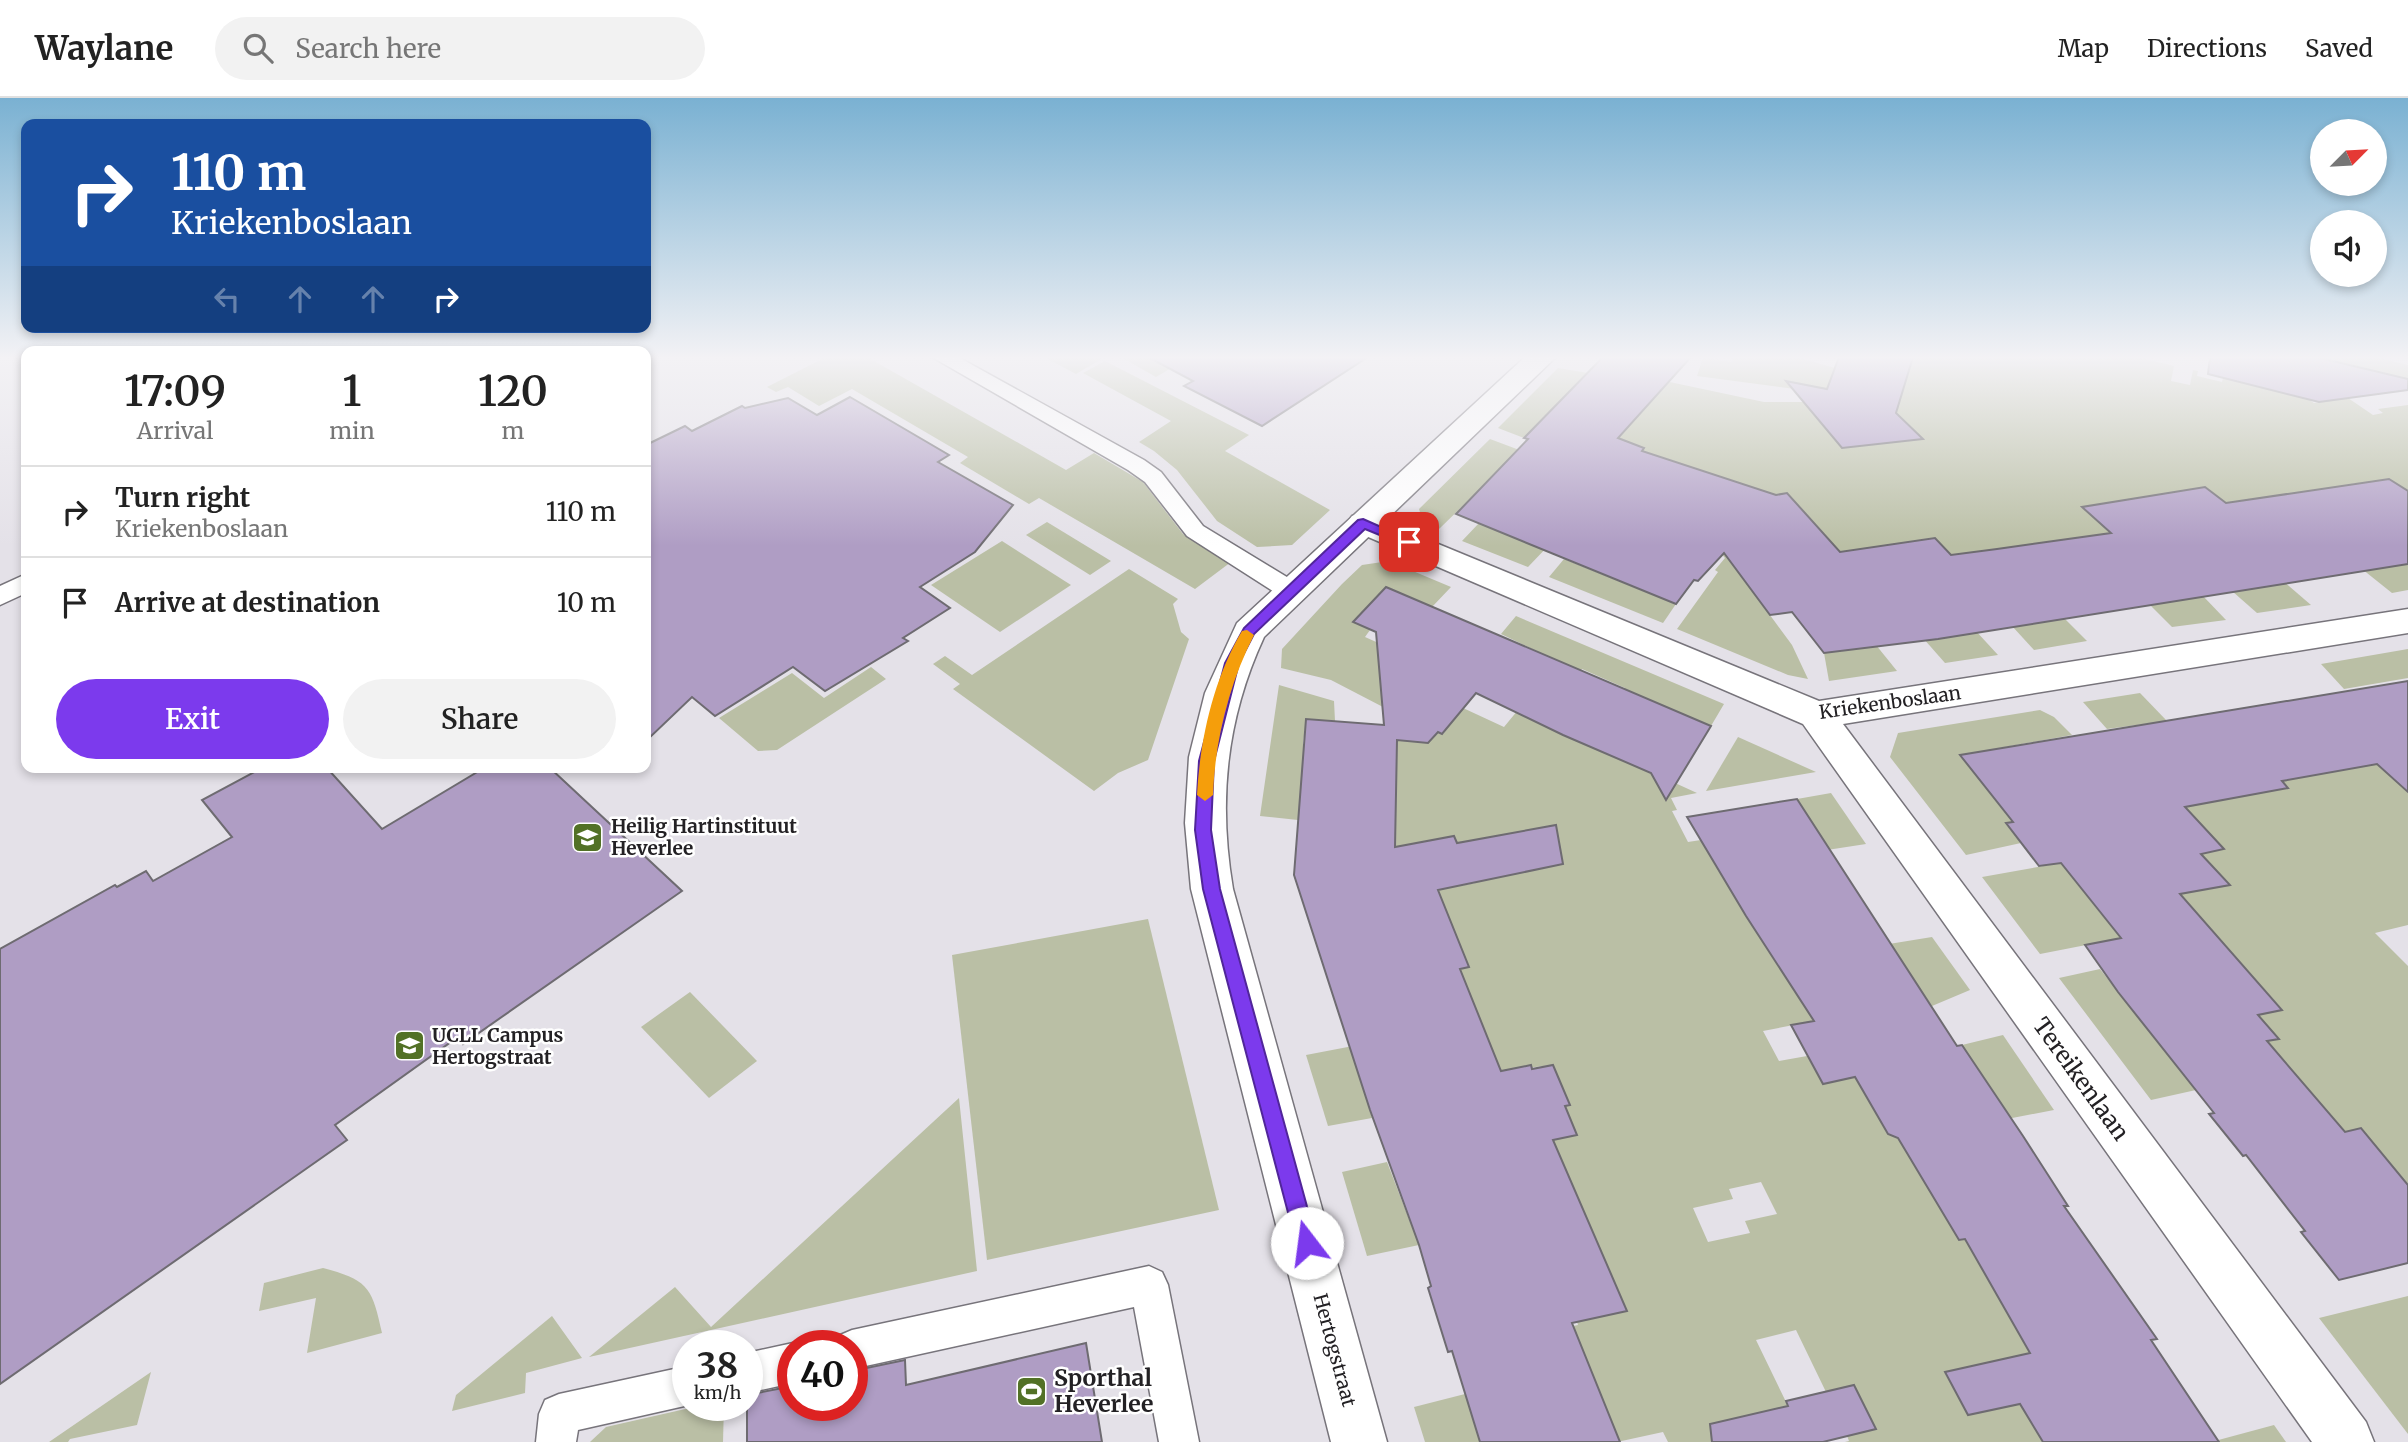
<!DOCTYPE html>
<html lang="en">
<head>
<meta charset="utf-8">
<style>
  :root { --surface:#fff; --page:#f2f2f2; --text:#222; --muted:#767676; --line:#e0e0e0; --accent:#7c3aed }
  body { margin:0; font-family:Merriweather,serif; background:var(--page); color:var(--text); height:100vh; display:flex; flex-direction:column; font-size:26px; white-space:nowrap }
  * { box-sizing:border-box; margin:0 }
  p { font-size:23px; color:var(--muted) }
  .icon { flex:none; width:38px; height:38px; fill:none; stroke:currentColor; stroke-width:2; stroke-linecap:round; stroke-linejoin:round }
  .map { position:relative; flex:1; overflow:hidden }
  .details { position:absolute; left:21px; top:248px; width:630px; height:427px; display:flex; flex-direction:column; background:var(--surface); border-radius:14px; box-shadow:0 4px 10px #0003 }
  .details>* { flex:none }
  .banner { position:absolute; left:21px; top:21px; width:630px; height:214px; border-radius:14px; box-shadow:0 4px 10px #0003; background:#1a4fa0; color:#fff; overflow:hidden }
  .needle { width:46px; rotate:66deg }
  .controls { position:absolute; left:2310px; top:21px; display:grid; gap:14px }
  .controls a { display:grid; place-items:center; width:77px; height:77px; border-radius:50%; background:var(--surface); box-shadow:0 4px 10px #0003; font-size:35px }
  .speed { position:absolute; left:672px; top:1232px; display:flex; gap:14px; font-size:35px; font-weight:700; text-align:center }
  .speed>* { display:grid; place-content:center; width:91px; height:91px; border-radius:50%; background:var(--surface); box-shadow:0 4px 10px #0003; line-height:1 }
  .speed small { font-size:18px; font-weight:400 }
  .speed .limit { border:10px solid #d22; background:#fff; color:#111 }
  .pin { position:absolute; display:grid; place-items:center; width:60px; height:60px; color:#fff; margin:-30px; border-radius:14px; box-shadow:0 4px 10px #0006 }
  .me { position:absolute; width:77px; margin:-38px; rotate:345deg; stroke-linejoin:round; filter:drop-shadow(0 0 5px #0008) }
  .turn { display:flex; align-items:center; gap:24px; height:147px; padding:0 35px; font-size:32px }
  .turn .icon { width:91px; height:91px; stroke-width:2.5 }
  .turn b { display:block; font-size:49px; line-height:60px }
  .lanes { display:flex; align-items:center; height:66px; padding:0 35px; background:#0003; justify-content:center; gap:35px; direction:ltr }
  .lanes .off { opacity:.35 }
  .eta { display:flex; justify-content:space-evenly; align-items:center; height:119px; text-align:center }
  .eta b { font-size:42px; font-weight:600; line-height:49px }
  .action { display:flex; gap:14px; margin-top:auto; padding:14px 35px }
  .action a { flex:1; height:80px; border-radius:42px; background:var(--accent); color:#fff; font-size:28px; font-weight:600; line-height:80px; text-align:center }
  .action a+a { background:var(--page); color:var(--text) }
  ul { padding:0; list-style:none }
  li { display:flex; align-items:center; gap:21px; height:91px; padding:0 35px; border-top:2px solid var(--line) }
  li div { flex:1 }
  li b { display:block; font-size:26px }
  li em { font-style:normal }
  header { display:flex; align-items:center; gap:42px; box-sizing:border-box; height:98px; padding:0 35px; background:var(--surface); border-bottom:2px solid var(--line) }
  header strong { font-size:33px }
  nav { display:flex; gap:38px; margin-inline-start:auto; font-size:24px }
  .search { width:490px; height:63px; background:var(--page); display:flex; align-items:center; gap:18px; box-sizing:border-box; padding:0 24px; border-radius:38px; color:var(--muted); font-size:26px }
  .map>svg:first-child { display:block }
</style>
</head>
<body>
<header>
<strong>Waylane</strong>
<div class="search"><svg class="icon" aria-label="search" viewBox="0 0 24 24"><circle cx="10" cy="10" r="6"/><path d="M15 15l6 6"/></svg>Search here</div>
<nav><a>Map</a><a>Directions</a><a>Saved</a></nav>
</header>
<div class="map">
<svg width="2408" height="1344" viewBox="0 0 2408 1344">
  <rect width="100%" height="100%" fill="#e4e1e8"/>
  <g fill="#babfa5" fill-rule="evenodd">
    <polygon points="826,259 867,259 1066,372 1094,355 1143,384 1183,436 1231,464 1195,491 1039,400 1029,406 960,365 968,359 852,291 819,308 788,289 776,294 767,289"/>
    <polygon points="1044,259 1105,259 1076,276"/>
    <polygon points="1121,259 1190,259 1156,279"/>
    <path d="M 1703,259 L 1731,264 L 1733,259 L 1796,259 L 1835,270 L 1905,259 L 2137,259 L 2174,268 L 2171,283 L 2190,287 L 2193,272 L 2198,273 L 2197,278 L 2222,284 L 2223,280 L 2308,301 L 2314,305 L 2348,300 L 2373,317 L 2383,315 L 2378,311 L 2408,307 L 2408,393 C 2390,393 2374,397 2358,385 L 2309,393 L 2167,425 L 2138,400 L 2114,404 L 2099,424 L 2123,447 L 2039,446 L 1745,483 L 1792,547 L 1808,581 L 1788,577 L 1677,531 L 1718,474 L 1715,472 L 1725,460 L 1719,453 L 1571,424 L 1528,469 L 1462,443 L 1479,425 L 1484,399 L 1475,396 L 1438,432 L 1424,427 L 1419,411 L 1490,341 L 1607,385 L 1623,375 L 1644,350 L 1619,340 L 1626,331 L 1619,328 L 1665,283 L 1764,304 L 1807,304 L 1810,293 L 1697,278 Z"/>
    <polygon points="2316,259 2375,259 2408,267 2408,292"/>
    <polygon points="1105,263 1249,337 1225,353 1330,412 1292,447 1257,449 1217,423 1177,372 1154,353 1139,344 1171,323 1083,275"/>
    <polygon points="1558,270 1588,275 1524,340 1498,330"/>
    <polygon points="1047,424 1111,463 1090,477 1026,437"/>
    <polygon points="1002,443 1071,487 1000,534 931,487"/>
    <polygon points="1564,461 1676,506 1663,525 1549,479"/>
    <polygon points="1389,463 1451,489 1432,509 1386,489 1353,523 1370,532 1365,539 1428,567 1383,609 1331,582 1281,570 1282,551 1342,486 1362,467"/>
    <polygon points="2408,466 2408,492 2392,495 2362,471"/>
    <polygon points="1129,471 1178,501 1173,506 1181,534 1189,541 1148,662 1118,675 1094,693 953,591 960,586 933,566 945,558 972,577"/>
    <polygon points="2283,483 2311,507 2257,515 2232,493"/>
    <polygon points="2202,497 2226,522 2172,529 2147,504"/>
    <polygon points="1516,518 1724,606 1711,628 1623,592 1625,590 1582,571 1580,574 1501,536"/>
    <polygon points="2062,518 2087,543 2034,552 2012,528"/>
    <polygon points="1975,532 1998,557 1945,565 1923,540"/>
    <polygon points="1876,547 1897,573 1829,583 1824,555"/>
    <polygon points="2408,551 2408,580 2344,591 2321,566"/>
    <polygon points="871,569 886,581 777,652 758,653 719,620 792,575 824,600"/>
    <polygon points="1279,587 1334,603 1335,623 1306,622 1303,646 1307,647 1298,722 1260,718"/>
    <polygon points="2140,595 2167,623 2107,631 2083,604"/>
    <path d="M 1463,610 L 1504,629 L 1518,612 L 1587,648 L 1593,641 L 1640,669 L 1697,695 L 1671,700 L 1677,712 L 1672,713 L 1688,744 L 1714,740 L 1719,773 L 1746,818 L 1830,920 L 1763,933 L 1779,963 L 1807,958 L 1823,986 L 1863,977 L 1888,1036 L 1905,1043 L 1919,1074 L 1959,1142 L 2007,1131 L 2006,1212 L 2035,1265 L 1945,1275 L 1968,1317 L 2020,1306 L 2043,1344 L 1845,1344 L 1849,1343 L 1847,1338 L 1876,1331 L 1854,1287 L 1826,1294 L 1796,1232 L 1756,1242 L 1788,1308 L 1767,1313 L 1781,1344 L 1668,1344 L 1663,1334 L 1617,1344 L 1573,1228 L 1578,1227 L 1577,1224 L 1626,1213 L 1584,1113 L 1504,1128 L 1565,1008 L 1570,1007 L 1553,967 L 1501,973 L 1460,871 L 1469,869 L 1438,792 L 1475,785 L 1454,738 L 1395,749 L 1397,642 L 1438,634 L 1443,636 ZM 1544,729 L 1563,766 L 1517,734 ZM 1761,1084 L 1777,1116 L 1745,1123 L 1750,1135 L 1708,1144 L 1693,1110 L 1733,1101 L 1729,1091 Z"/>
    <polygon points="2040,612 2054,619 2072,637 1961,657 2013,724 2006,726 2021,745 1966,757 1890,659 1898,635"/>
    <polygon points="1738,639 1816,674 1706,693"/>
    <path d="M 2374,663 L 2408,683 L 2408,827 L 2375,835 L 2408,868 L 2408,1102 L 2391,1066 L 2362,1031 L 2345,1034 L 2311,994 L 2260,1005 L 2241,982 L 2151,1002 L 2059,880 L 2100,871 L 2163,951 L 2208,956 L 2279,941 L 2258,917 L 2282,911 L 2204,824 L 2040,856 L 1982,779 L 2071,763 L 2136,714 L 2205,792 L 2230,787 L 2201,756 L 2223,750 L 2180,704 L 2262,684 L 2271,693 L 2287,690 L 2282,683 ZM 2087,798 L 2088,798 L 2148,806 L 2101,816 Z"/>
    <polygon points="1831,695 1866,746 1827,752 1797,701"/>
    <polygon points="1148,821 1219,1112 987,1162 952,857"/>
    <polygon points="1932,839 1970,892 1932,908 1889,846"/>
    <polygon points="690,894 757,963 709,1000 641,929"/>
    <polygon points="2003,937 2054,1012 2007,1021 1962,947"/>
    <polygon points="1353,948 1372,1020 1328,1028 1306,957"/>
    <polygon points="959,1000 977,1173 589,1259 675,1189 711,1229"/>
    <polygon points="1387,1064 1419,1147 1367,1158 1342,1074"/>
    <path d="M 323,1170 C 369,1182 372,1190 382,1235 L 307,1255 L 316,1200 L 259,1213 L 264,1185 Z"/>
    <polygon points="2408,1198 2408,1336 2319,1220"/>
    <polygon points="552,1218 582,1260 526,1275 525,1295 452,1313 456,1297"/>
    <polygon points="151,1274 137,1327 70,1341 68,1344 49,1344"/>
    <polygon points="1465,1296 1480,1344 1425,1344 1414,1309"/>
    <polygon points="703,1307 724,1307 723,1344 590,1344 606,1329"/>
    <polygon points="2274,1327 2286,1344 2211,1344"/>
  </g>
  <g fill="#af9dc4" stroke="#6e6b71" stroke-width="2">
    <polygon points="1148,259 1368,259 1262,328 1184,288 1193,283"/>
    <polygon points="1603,259 1691,259 1618,340 1644,350 1642,353 1776,397 1787,395 1840,454 1935,440 1951,457 1997,451 2111,435 2082,409 2205,389 2226,405 2389,381 2408,393 2408,466 1938,541 1824,555 1792,514 1770,517 1724,455 1698,483 1694,482 1676,506 1456,416 1528,341 1524,340"/>
    <polygon points="1839,259 1913,259 1896,315 1923,341 1842,350 1786,283 1827,291"/>
    <polygon points="2210,259 2316,259 2408,281 2408,292 2319,304 2208,276"/>
    <polygon points="850,299 949,357 938,364 1013,407 975,454 920,489 950,510 903,540 908,543 825,593 793,569 715,618 692,599 646,643 646,347 685,328 692,333 742,308 745,310 788,300 817,317"/>
    <polygon points="1386,489 1711,628 1666,702 1651,675 1563,637 1476,595 1442,636 1438,634 1428,645 1397,642 1395,749 1454,738 1457,745 1556,727 1563,766 1438,792 1469,869 1460,871 1501,973 1531,967 1532,971 1553,967 1570,1007 1565,1008 1577,1037 1553,1042 1627,1213 1572,1225 1620,1344 1480,1344 1452,1253 1448,1254 1428,1190 1431,1188 1419,1147 1370,1012 1294,777 1306,621 1384,627 1376,534 1353,524"/>
    <polygon points="2408,583 2408,694 2377,666 2282,683 2288,690 2185,709 2224,751 2201,756 2230,787 2180,796 2282,912 2258,917 2279,941 2267,943 2345,1034 2361,1030 2408,1087 2408,1165 2339,1182 2301,1134 2305,1133 2246,1057 2243,1058 2209,1016 2214,1015 2118,894 2085,847 2121,840 2061,765 2039,768 2006,725 2013,724 1960,657"/>
    <polygon points="262,670 327,670 382,731 484,670 550,670 682,793 463,946 458,939 335,1027 347,1042 0,1286 0,851 115,787 117,789 146,773 153,783 232,739 202,702"/>
    <polygon points="1797,701 1957,948 1962,947 2023,1038 2068,1108 2064,1108 2157,1241 2151,1242 2219,1344 2043,1344 2020,1306 1968,1317 1945,1274 2030,1255 1965,1141 1959,1142 1898,1040 1888,1036 1855,979 1823,986 1791,927 1814,923 1746,818 1687,719"/>
    <polygon points="1086,1245 1102,1344 747,1344 747,1297 793,1288 793,1307 852,1307 852,1273 905,1262 906,1287"/>
    <polygon points="1854,1287 1876,1331 1823,1344 1712,1344 1710,1326 1788,1308 1786,1303"/>
  </g>
  <g fill="none" stroke-linecap="round" stroke-linejoin="round">
    <defs>
      <g id="lane">
        <polygon points="932,259 958,259 1144,362 1161,374 1203,428 1300,487 1303,493 1300,499 1291,501 1282,499 1187,438 1145,384 1128,372"/>
        <polygon points="26,476 26,495 0,507 0,488"/>
        <polygon points="1149,1168 1162,1174 1168,1187 1199,1344 1159,1344 1134,1209 852,1271 852,1248 834,1248 838,1238 852,1232"/>
        <polygon points="793,1245 799,1248 793,1248 793,1285 747,1295 747,1255"/>
        <polygon points="688,1268 689,1307 578,1332 576,1344 536,1344 539,1316 545,1302 559,1296"/>
      </g>
      <polygon id="street" points="1363,415 1819,603 2408,511 2408,535 1843,626 2366,1324 2374,1344 2312,1344 1803,626 1352,432 1347,425 1352,418"/>
      <path id="secondary" d="M 1525,259 L 1556,259 L 1264,539 C 1226,621 1218,703 1233,791 L 1387,1344 L 1331,1344 L 1191,791 L 1185,725 L 1189,659 L 1205,595 L 1237,525 Z"/>
    </defs>
    <use href="#lane" stroke="#77747b" stroke-width="3"/>
    <use href="#street" stroke="#77747b" stroke-width="3"/>
    <use href="#secondary" stroke="#77747b" stroke-width="3"/>
    <use href="#lane" fill="#fff" fill-rule="evenodd"/>
    <use href="#street" fill="#fff" fill-rule="evenodd"/>
    <use href="#secondary" fill="#fff" fill-rule="evenodd"/>
  </g>
  <linearGradient id="sky" x2="0" y2="1"><stop stop-color="#7ab1d2"/><stop offset="0.58" stop-color="#f3f2f5"/><stop offset="1" stop-color="#f3f2f5" stop-opacity="0"/></linearGradient>
  <rect width="2408" height="448" fill="url(#sky)"/>
  <polygon fill="#7c3aed" stroke="#51269a" stroke-width="2" points="1363,421 1415,444 1409,448 1404,447 1365,431 1254,536 1239,565 1214,663 1211,732 1220,791 1317,1145 1314,1152 1307,1155 1299,1152 1296,1145 1203,791 1195,732 1199,663 1225,565 1244,530 1358,422"/>
  <path fill="#f59e0b" d="M 1247,532 L 1254,537 C 1229,586 1215,642 1213,697 L 1205,703 L 1197,697 C 1200,642 1213,582 1242,533 Z"/>
  <defs>
    <symbol id="school-square" viewBox="-11 -11 22 22"><rect x="-9" y="-9" width="18" height="18" rx="4" fill="#527126" stroke="#fff"/><path d="M0-5L7-2L0 1L-7-2ZM-4 1L0 2.5L4 1V4Q0 6-4 4Z" fill="#fff"/></symbol>
    <symbol id="university-square" viewBox="-11 -11 22 22"><rect x="-9" y="-9" width="18" height="18" rx="4" fill="#527126" stroke="#fff"/><path d="M0-5L7-2L0 1L-7-2ZM-4 1L0 2.5L4 1V4Q0 6-4 4Z" fill="#fff"/></symbol>
    <symbol id="stadium-square" viewBox="-11 -11 22 22"><rect x="-9" y="-9" width="18" height="18" rx="4" fill="#527126" stroke="#fff"/><path d="M0-5a6.5 5 0 1 0 0 10a6.5 5 0 1 0 0-10ZM-3.5-1.8h7v3.6h-7Z" fill="#fff"/></symbol>
  </defs>
  <g fill-rule="evenodd">
    <use href="#school-square" x="570" y="722" width="35" height="35"/>
    <use href="#university-square" x="392" y="930" width="35" height="35"/>
    <use href="#stadium-square" x="1014" y="1276" width="35" height="35"/>
  </g>
  <g text-anchor="middle" stroke-width="5" stroke-linejoin="round" paint-order="stroke">
    <g font-size="19" fill="#232124" stroke="#fff">
      <text transform="translate(1890 604) rotate(-8)" y="7">Kriekenboslaan</text>
      <text transform="translate(1335 1252) rotate(75)" y="7">Hertogstraat</text>
    </g>
    <g font-size="19" font-weight="bold" fill="#232124" stroke="#fff" text-anchor="start">
      <text x="611" y="735">Heilig Hartinstituut<tspan x="611" dy="22">Heverlee</tspan></text>
      <text x="432" y="944">UCLL Campus<tspan x="432" dy="22">Hertogstraat</tspan></text>
    </g>
    <g font-size="23" fill="#232124" stroke="#fff">
      <text transform="translate(2081 981) rotate(54)" y="8">Tereikenlaan</text>
    </g>
    <g font-size="23" font-weight="bold" fill="#232124" stroke="#fff" text-anchor="start">
      <text x="1054" y="1288">Sporthal<tspan x="1054" dy="26">Heverlee</tspan></text>
    </g>
  </g>
</svg>
<div class="controls">
<a><svg class="needle" viewBox="-14 -14 28 28"><path d="M0-13l5 13h-10z" fill="#e53935"/><path d="M0 13l5-13h-10z" fill="#767676"/></svg></a>
<a><svg class="icon" aria-label="sound" viewBox="0 0 24 24"><path d="M4 9h4l5-4v14l-5-4H4zM17 9q2 3 0 6"/></svg></a>
</div>
<div class="speed"><div>38<small>km/h</small></div><div class="limit">40</div></div>
<div class="pin" style="left:1409px;top:444px;background:#d93025"><svg class="icon" aria-label="arrive" viewBox="0 0 24 24"><path d="M6 21V4h12l-3 4 3 4H6"/></svg></div>
<svg class="me" style="left:1307px;top:1145px" viewBox="-20 -20 40 40"><circle r="19" fill="#fff"/><path d="M0-13L10 11 0 6-10 11z" fill="#7c3aed"/></svg>
<div class="banner">
<div class="turn"><svg class="icon" aria-label="right" viewBox="0 0 24 24"><path d="M7 20v-9h11M14 6l5 5-5 5"/></svg><div><b>110 m</b>Kriekenboslaan</div></div>
<div class="lanes"><svg class="icon off" aria-label="left" viewBox="0 0 24 24"><path d="M17 20v-9H6M10 6l-5 5 5 5"/></svg><svg class="icon off" aria-label="ahead" viewBox="0 0 24 24"><path d="M12 20V5M6 11l6-6 6 6"/></svg><svg class="icon off" aria-label="ahead" viewBox="0 0 24 24"><path d="M12 20V5M6 11l6-6 6 6"/></svg><svg class="icon" aria-label="right" viewBox="0 0 24 24"><path d="M7 20v-9h11M14 6l5 5-5 5"/></svg></div>
</div>
<section class="details">
<div class="eta">
<div><b>17:09</b><p>Arrival</p></div>
<div><b>1</b><p>min</p></div>
<div><b>120</b><p>m</p></div>
</div>
<ul>
<li><svg class="icon" aria-label="right" viewBox="0 0 24 24"><path d="M7 20v-9h11M14 6l5 5-5 5"/></svg><div><b>Turn right</b><p>Kriekenboslaan</p></div><em>110 m</em></li>
<li><svg class="icon" aria-label="arrive" viewBox="0 0 24 24"><path d="M6 21V4h12l-3 4 3 4H6"/></svg><div><b>Arrive at destination</b></div><em>10 m</em></li>
</ul>
<div class="action"><a>Exit</a><a>Share</a></div>
</section>
</div>
</body>
</html>
